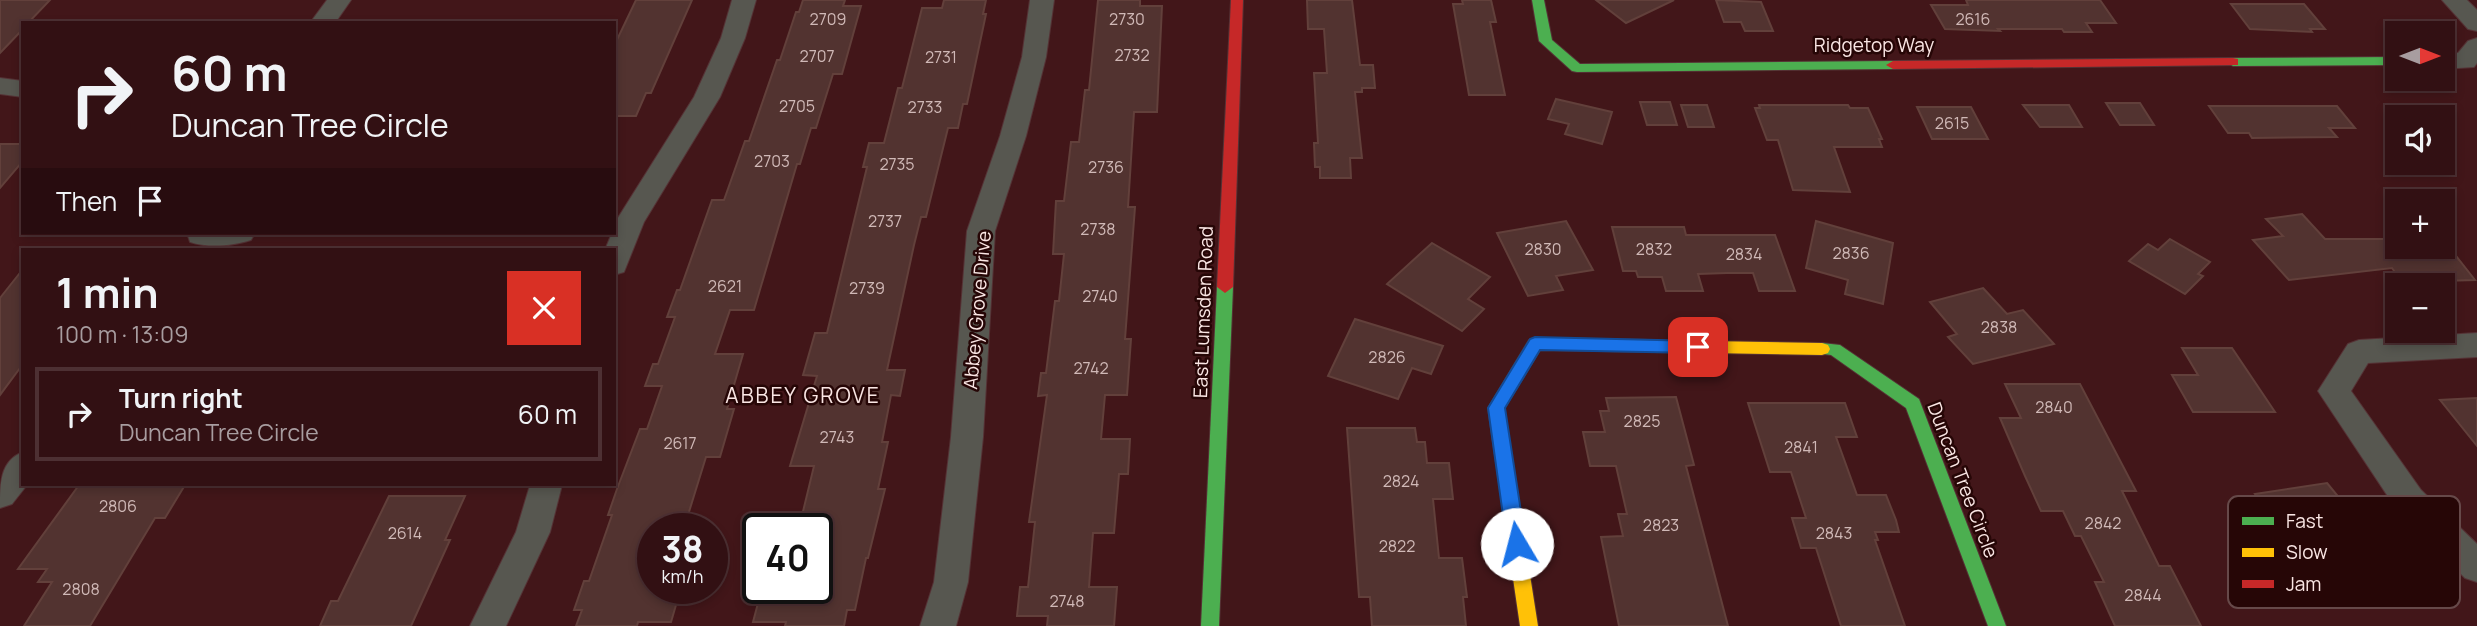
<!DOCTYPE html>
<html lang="en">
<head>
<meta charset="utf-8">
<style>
  :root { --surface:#321013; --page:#3a191c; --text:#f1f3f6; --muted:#a89da0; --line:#4d3033 }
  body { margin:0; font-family:Manrope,sans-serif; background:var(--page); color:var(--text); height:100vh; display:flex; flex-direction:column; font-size:26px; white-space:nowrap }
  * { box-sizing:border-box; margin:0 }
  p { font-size:23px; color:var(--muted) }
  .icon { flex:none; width:38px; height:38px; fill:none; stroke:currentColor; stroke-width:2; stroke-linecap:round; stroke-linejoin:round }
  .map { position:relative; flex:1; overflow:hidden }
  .details { position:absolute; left:21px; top:248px; width:595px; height:238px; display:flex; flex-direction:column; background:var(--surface); border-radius:0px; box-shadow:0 4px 10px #0003,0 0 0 2px var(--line) }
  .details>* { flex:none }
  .banner { position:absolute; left:21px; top:21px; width:595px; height:214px; border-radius:0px; box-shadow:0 4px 10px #0003,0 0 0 2px var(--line); background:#321013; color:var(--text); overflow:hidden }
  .needle { width:46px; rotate:90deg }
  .controls { position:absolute; left:2385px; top:21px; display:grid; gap:14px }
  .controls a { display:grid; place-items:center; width:70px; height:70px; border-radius:0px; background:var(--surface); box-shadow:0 4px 10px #0003,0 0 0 2px var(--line); font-size:35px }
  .speed { position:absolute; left:637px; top:513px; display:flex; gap:14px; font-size:35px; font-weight:700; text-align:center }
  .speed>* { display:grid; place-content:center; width:91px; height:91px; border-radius:50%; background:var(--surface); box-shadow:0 4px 10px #0003,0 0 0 2px var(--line); line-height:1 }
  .speed small { font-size:18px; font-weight:400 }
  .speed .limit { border:4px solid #111; border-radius:10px; background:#fff; color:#111 }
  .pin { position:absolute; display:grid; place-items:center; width:60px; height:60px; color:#fff; margin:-30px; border-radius:14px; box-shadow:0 4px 10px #0006 }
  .me { position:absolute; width:77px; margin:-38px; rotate:352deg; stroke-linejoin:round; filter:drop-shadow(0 0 5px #0008) }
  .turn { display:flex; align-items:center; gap:24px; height:147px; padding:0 35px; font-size:32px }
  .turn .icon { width:91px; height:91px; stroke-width:2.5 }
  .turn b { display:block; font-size:49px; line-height:60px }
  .then { display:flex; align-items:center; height:66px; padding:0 35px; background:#0003; gap:14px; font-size:26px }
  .round { display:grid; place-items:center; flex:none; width:74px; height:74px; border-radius:0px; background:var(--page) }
  .overview { display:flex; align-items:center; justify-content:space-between; height:119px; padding:0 35px }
  h1 { font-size:42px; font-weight:700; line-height:52px }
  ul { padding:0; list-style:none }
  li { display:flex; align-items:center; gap:21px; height:94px; margin:0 14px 10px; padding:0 21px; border:4px solid var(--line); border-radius:0px }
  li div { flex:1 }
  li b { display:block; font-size:26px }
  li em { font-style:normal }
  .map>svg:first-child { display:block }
</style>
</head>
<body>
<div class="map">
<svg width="2477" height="626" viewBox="0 0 2477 626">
  <rect width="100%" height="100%" fill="#421619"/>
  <g fill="#523330" stroke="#62403b" stroke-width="2">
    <polygon points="0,0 50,0 28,23 23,23 23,29 0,53"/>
    <polygon points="636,0 692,0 651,93 646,93 636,116 614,116 614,46"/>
    <polygon points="803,0 845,0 843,6 861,6 842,74 833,74 816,128 811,128 800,164 797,164 754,310 730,310 715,354 743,354 727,409 734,409 720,457 706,457 684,528 653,528 653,588 681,588 671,622 638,622 637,626 576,626 582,610 574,610 584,581 589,581 612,515 608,515 617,489 640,429 647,429 662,386 645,386 653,364 658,364 675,317 667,317 677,290 680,290 712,200 724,200 745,141 749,141 777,60 780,60 796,12 799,12"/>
    <polygon points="944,0 986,0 983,14 986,14 967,104 963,104 958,128 948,128 926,217 921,217 914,245 887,370 905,370 900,396 891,395 882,442 888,442 878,489 885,489 868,558 866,558 855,610 847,610 844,626 785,626 786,622 753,622 762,588 817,588 817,528 799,528 814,466 790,466 817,376 803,375 815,333 827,333 867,167 863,167 869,143 884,143 898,88 902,88 922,8 942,8"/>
    <polygon points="1098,0 1140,0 1140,6 1162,6 1157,112 1134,112 1128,207 1135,207 1125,339 1131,339 1127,395 1105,395 1101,439 1130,439 1128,474 1119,474 1114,533 1093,533 1089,587 1117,587 1114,626 1047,626 1048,616 1017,616 1020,587 1028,587 1035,522 1029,522 1047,395 1038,396 1041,373 1046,373 1055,301 1059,301 1064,254 1053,254 1056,201 1064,201 1071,142 1079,142 1085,90 1089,90"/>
    <polygon points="1307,0 1352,0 1360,65 1373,65 1375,88 1362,88 1362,92 1355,92 1362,158 1350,158 1351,178 1320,178 1320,167 1315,167 1314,143 1318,143 1314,73 1327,73 1324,29 1308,29"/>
    <polygon points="1462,0 1491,0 1496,22 1490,22 1505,95 1469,95 1453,4 1463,4"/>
    <polygon points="1596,0 1674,0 1626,23"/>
    <polygon points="1716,0 1761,2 1773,31 1745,31 1741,22 1724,22"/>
    <polygon points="1966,0 2100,0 2116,23 2086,23 2092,32 2064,32 2062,29 1998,29 2000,31 1945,29 1931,5 1968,5"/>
    <polygon points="2231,4 2304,4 2325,29 2310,29 2312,32 2250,29"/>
    <polygon points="1556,99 1612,112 1602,144 1565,134 1569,124 1548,119"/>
    <polygon points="1640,102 1670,102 1677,125 1647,125"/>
    <polygon points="2106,103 2140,103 2154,125 2120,125"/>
    <polygon points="1681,105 1707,105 1714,127 1688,127"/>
    <polygon points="1759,105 1848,105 1850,108 1868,108 1882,139 1879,139 1882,147 1834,147 1850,192 1793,190 1778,140 1767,140 1755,108 1760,108"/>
    <polygon points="2023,105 2069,105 2082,127 2040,127"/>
    <polygon points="2209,106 2337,106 2355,128 2329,128 2337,137 2252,138 2249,133 2228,133"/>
    <polygon points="1917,107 1971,107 1988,139 1932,139"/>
    <polygon points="0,144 23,144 23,161 0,188"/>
    <polygon points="2302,214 2325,239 2398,239 2398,247 2449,247 2475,280 2402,282 2392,268 2289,280 2253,240 2283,236 2266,219"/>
    <polygon points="1566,221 1593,270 1556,276 1563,290 1528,296 1497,233"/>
    <polygon points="1816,221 1893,243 1883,304 1845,294 1848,280 1806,268"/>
    <polygon points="1612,227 1684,227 1686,235 1775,235 1795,291 1759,291 1753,273 1727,273 1698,274 1703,291 1666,291 1662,277 1638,277 1636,271 1623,271"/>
    <polygon points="2170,239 2210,262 2198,274 2203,276 2185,294 2129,261 2148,244 2158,250"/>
    <polygon points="1432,243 1490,277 1468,299 1484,309 1462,331 1387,284"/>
    <polygon points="23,269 23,364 0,395 0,298"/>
    <polygon points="1983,288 2007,314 2023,310 2054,344 1973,364 1948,337 1957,334 1930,302"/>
    <polygon points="1355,319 1443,346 1431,374 1412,368 1398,399 1328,376"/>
    <polygon points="2182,348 2232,348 2275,412 2193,412 2172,375 2198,375"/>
    <polygon points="2005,384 2080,384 2136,491 2122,491 2159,566 2170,566 2201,626 2115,626 2095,582 2104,582 2081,536 2075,536 2063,511 2041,511 2025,476 2000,418 2021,418"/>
    <polygon points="1676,397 1694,465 1686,466 1728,626 1619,626 1601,537 1623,536 1618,514 1627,514 1616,466 1590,466 1583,432 1605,432 1600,411 1609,411 1606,398"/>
    <polygon points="2477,398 2477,446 2440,400"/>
    <polygon points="1748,403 1845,403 1857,437 1836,437 1857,495 1886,495 1896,520 1899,532 1875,532 1878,540 1875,540 1905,626 1841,626 1816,548 1801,548 1792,518 1806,518 1791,472 1770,472"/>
    <polygon points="1347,428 1415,428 1417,442 1425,442 1427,463 1449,463 1453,499 1433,499 1439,558 1462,558 1467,597 1463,597 1466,626 1372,626 1370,597 1359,597"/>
    <polygon points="2327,483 2350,511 2346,511 2373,545 2303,556 2255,494"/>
    <polygon points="79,485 185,485 165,518 155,518 90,626 24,626 52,582 38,582 47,569 18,569"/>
    <polygon points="389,496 465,496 445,540 450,540 411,626 320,626 331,601 338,601"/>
  </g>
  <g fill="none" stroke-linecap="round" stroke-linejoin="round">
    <defs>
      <g id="street">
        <polygon points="327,0 351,0 335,23 310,23"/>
        <polygon points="732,0 756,0 745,38 720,97 644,222 624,272 614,275 614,250 605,250 612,233 614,233 616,221 694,97 721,38"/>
        <polygon points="1030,0 1054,0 1046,57 1026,136 995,231 983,437 968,582 956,626 920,626 934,582 951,437 967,231 1000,136 1022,57"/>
        <polygon points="2442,0 2467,0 2477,10 2477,31 2468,29"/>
        <polygon points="2477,38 2477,63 2474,67 2443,69 2443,53 2458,53 2468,41"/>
        <polygon points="0,78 23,81 23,97 0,94"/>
        <path d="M 187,233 L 255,233 L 251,240 C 233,246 208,248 190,242 Z"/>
        <polygon points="2477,333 2477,357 2368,363 2351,391 2421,490 2477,544 2477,582 2465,578 2397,510 2318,391 2348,344 2359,340"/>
        <path d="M 23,452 L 23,485 L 27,485 L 12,504 L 0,508 C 0,483 0,461 23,452 Z"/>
        <polygon points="530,485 562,485 550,532 506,626 470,626 516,532"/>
      </g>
      <g id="fast">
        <polygon points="1532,0 1544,0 1552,40 1580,64 1893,61 1900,65 1893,69 1577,72 1572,71 1539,41"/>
        <polygon points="2398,57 2398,65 2233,66 2226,62 2233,58"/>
        <polygon points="1225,281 1233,287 1219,626 1201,626 1217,287"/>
        <polygon points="1822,343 1840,345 1919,399 2006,626 1988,626 1906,408 1831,355 1816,353 1814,349 1816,345"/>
      </g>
      <polygon id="slow" points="1535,338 1822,343 1828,345 1830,349 1828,353 1822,355 1540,350 1504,409 1538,626 1520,626 1488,408 1529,340"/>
      <g id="jam">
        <polygon points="1231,0 1243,0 1233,287 1225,293 1217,287"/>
        <polygon points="2233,58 2238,59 2238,65 1893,69 1886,65 1893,61"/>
      </g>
    </defs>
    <use href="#street" stroke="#553235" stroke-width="2"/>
    <use href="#fast" stroke="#553235" stroke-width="2"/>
    <use href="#slow" stroke="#553235" stroke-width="2"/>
    <use href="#jam" stroke="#553235" stroke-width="2"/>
    <use href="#street" fill="#575750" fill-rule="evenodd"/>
    <use href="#fast" fill="#4caf50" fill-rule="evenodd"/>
    <use href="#slow" fill="#ffc107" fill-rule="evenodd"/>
    <use href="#jam" fill="#c62828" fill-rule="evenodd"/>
  </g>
  <polygon fill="#1a73e8" stroke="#114b97" stroke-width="2" points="1535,337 1698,341 1707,347 1698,353 1540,350 1505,408 1526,544 1523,550 1517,552 1510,550 1507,544 1488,408 1530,339"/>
  <g text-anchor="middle" stroke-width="5" stroke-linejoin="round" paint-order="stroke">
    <g font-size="16" fill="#d0b9b7">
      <text x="828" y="25">2709</text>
      <text x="1127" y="25">2730</text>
      <text x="1973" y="25">2616</text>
      <text x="1132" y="61">2732</text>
      <text x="817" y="62">2707</text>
      <text x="941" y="63">2731</text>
      <text x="797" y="112">2705</text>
      <text x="925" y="113">2733</text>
      <text x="1952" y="129">2615</text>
      <text x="772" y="167">2703</text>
      <text x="897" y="170">2735</text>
      <text x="1106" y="173">2736</text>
      <text x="885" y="227">2737</text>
      <text x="1098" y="235">2738</text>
      <text x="1543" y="255">2830</text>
      <text x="1654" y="255">2832</text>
      <text x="1851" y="259">2836</text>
      <text x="1744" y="260">2834</text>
      <text x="725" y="292">2621</text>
      <text x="867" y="294">2739</text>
      <text x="1100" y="302">2740</text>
      <text x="1999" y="333">2838</text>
      <text x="1387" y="363">2826</text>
      <text x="1091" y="374">2742</text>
      <text x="2054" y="413">2840</text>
      <text x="1642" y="427">2825</text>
      <text x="837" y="443">2743</text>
      <text x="680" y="449">2617</text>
      <text x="1801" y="453">2841</text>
      <text x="1401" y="487">2824</text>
      <text x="118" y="512">2806</text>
      <text x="2103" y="529">2842</text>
      <text x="1661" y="531">2823</text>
      <text x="405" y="539">2614</text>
      <text x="1834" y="539">2843</text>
      <text x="1397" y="552">2822</text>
      <text x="81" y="595">2808</text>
      <text x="2143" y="601">2844</text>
      <text x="1067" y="607">2748</text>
    </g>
    <g font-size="19" fill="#fae6e4" stroke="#260606">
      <text x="1874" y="52">Ridgetop Way</text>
      <text transform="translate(977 310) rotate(-85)" y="7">Abbey Grove Drive</text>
      <text transform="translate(1203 312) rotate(-88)" y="7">East Lumsden Road</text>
      <text transform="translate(1963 480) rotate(69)" y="7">Duncan Tree Circle</text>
    </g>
    <g font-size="21" letter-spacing="2" fill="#fae6e4" stroke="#260606">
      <text x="803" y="403">ABBEY GROVE</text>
    </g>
  </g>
  <rect x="2228" y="496" width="232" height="112" rx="10" fill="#260606" stroke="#664949" stroke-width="2"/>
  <rect x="2242" y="517" width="32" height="8" fill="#4caf50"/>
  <rect x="2242" y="548" width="32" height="9" fill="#ffc107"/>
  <rect x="2242" y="580" width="32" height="8" fill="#c62828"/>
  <g font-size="19" fill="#fae6e4">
    <text x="2286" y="528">Fast</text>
    <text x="2286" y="559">Slow</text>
    <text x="2286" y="591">Jam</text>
  </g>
</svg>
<div class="controls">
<a><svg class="needle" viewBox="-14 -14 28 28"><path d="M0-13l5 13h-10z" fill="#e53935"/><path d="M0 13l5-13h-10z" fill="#a89da0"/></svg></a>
<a><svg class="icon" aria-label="sound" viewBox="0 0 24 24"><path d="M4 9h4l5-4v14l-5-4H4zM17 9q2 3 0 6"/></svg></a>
<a>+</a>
<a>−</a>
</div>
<div class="speed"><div>38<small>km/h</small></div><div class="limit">40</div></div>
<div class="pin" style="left:1698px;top:347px;background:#d93025"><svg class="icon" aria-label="arrive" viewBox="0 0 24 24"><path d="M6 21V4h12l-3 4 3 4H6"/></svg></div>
<svg class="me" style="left:1517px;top:544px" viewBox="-20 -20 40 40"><circle r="19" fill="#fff"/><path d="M0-13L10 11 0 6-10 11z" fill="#1a73e8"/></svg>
<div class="banner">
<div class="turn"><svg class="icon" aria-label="right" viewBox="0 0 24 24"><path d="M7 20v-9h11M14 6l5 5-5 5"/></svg><div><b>60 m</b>Duncan Tree Circle</div></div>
<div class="then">Then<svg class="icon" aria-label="arrive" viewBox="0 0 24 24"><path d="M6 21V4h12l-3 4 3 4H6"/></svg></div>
</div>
<section class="details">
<div class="overview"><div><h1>1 min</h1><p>100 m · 13:09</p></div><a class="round" style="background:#d93025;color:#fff"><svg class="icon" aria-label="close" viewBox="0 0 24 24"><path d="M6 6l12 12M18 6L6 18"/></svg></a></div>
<ul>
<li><svg class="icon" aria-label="right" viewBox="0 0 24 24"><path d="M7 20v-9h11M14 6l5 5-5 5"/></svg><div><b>Turn right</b><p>Duncan Tree Circle</p></div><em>60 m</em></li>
</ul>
</section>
</div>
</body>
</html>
